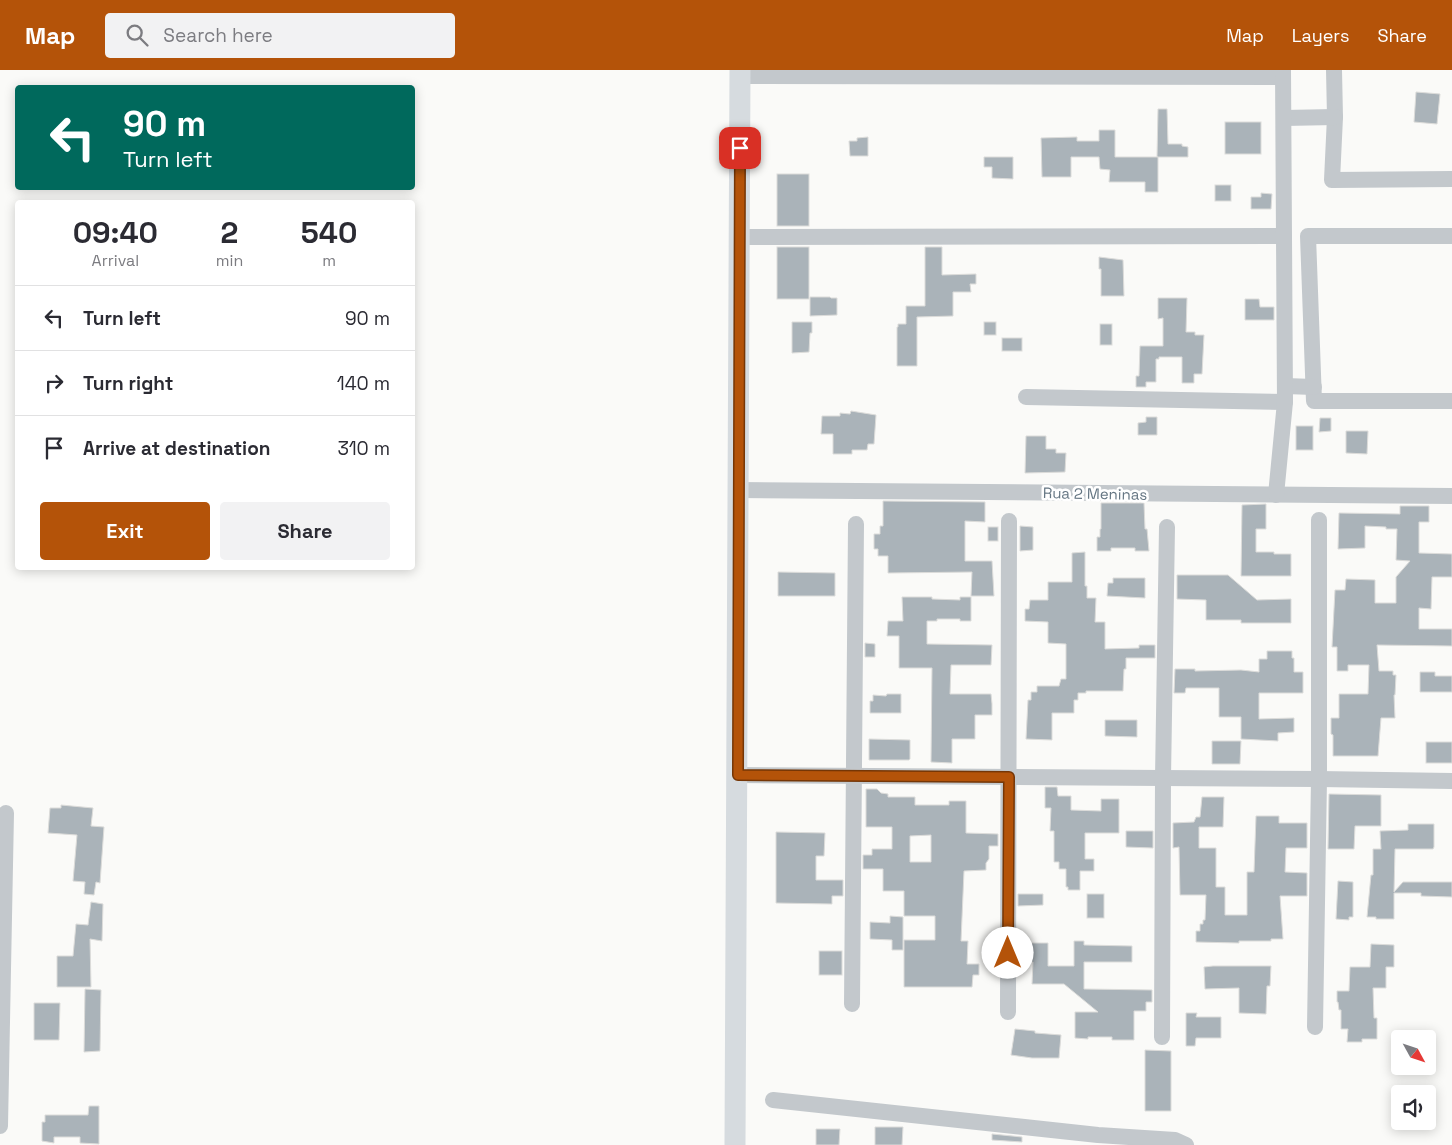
<!DOCTYPE html>
<html lang="en">
<head>
<meta charset="utf-8">
<style>
  :root { --surface:#fff; --page:#f2f2f3; --text:#2b2b33; --muted:#7c7c81; --line:#e1e1e2; --accent:#b45309 }
  body { margin:0; font-family:"Space Grotesk",sans-serif; background:var(--page); color:var(--text); height:100vh; display:flex; flex-direction:column; font-size:19px; white-space:nowrap }
  * { box-sizing:border-box; margin:0 }
  p { font-size:16px; color:var(--muted) }
  .icon { flex:none; width:28px; height:28px; fill:none; stroke:currentColor; stroke-width:2; stroke-linecap:round; stroke-linejoin:round }
  .map { position:relative; flex:1; overflow:hidden }
  .details { position:absolute; left:15px; top:130px; width:400px; height:370px; display:flex; flex-direction:column; background:var(--surface); border-radius:5px; box-shadow:0 2px 12px #0003 }
  .details>* { flex:none }
  .guide { position:absolute; left:15px; top:15px; width:400px; height:105px; border-radius:5px; box-shadow:0 2px 12px #0003; background:#00695c; color:#fff; overflow:hidden }
  .needle { width:32px; rotate:130deg }
  .buttons { position:absolute; left:1391px; top:960px; display:grid; gap:10px }
  .buttons a { display:grid; place-items:center; width:45px; height:45px; border-radius:5px; background:var(--surface); box-shadow:0 2px 12px #0003; font-size:25px }
  .pin { position:absolute; display:grid; place-items:center; width:42px; height:42px; color:#fff; margin:-21px; border-radius:10px; box-shadow:0 2px 8px #0006 }
  .me { position:absolute; width:55px; margin:-28px; rotate:0deg; stroke-linejoin:round; filter:drop-shadow(0 0 4px #0008) }
  .turn { display:flex; align-items:center; gap:18px; height:105px; padding:0 25px; font-size:22px }
  .turn .icon { width:65px; height:65px; stroke-width:2.5 }
  .turn b { display:block; font-size:35px; line-height:42px }
  .eta { display:flex; justify-content:space-evenly; align-items:center; height:85px; text-align:center }
  .eta b { font-size:30px; font-weight:600; line-height:35px }
  .button { display:flex; gap:10px; margin-top:auto; padding:10px 25px }
  .button a { flex:1; height:58px; border-radius:5px; background:var(--accent); color:#fff; font-size:20px; font-weight:600; line-height:58px; text-align:center }
  .button a+a { background:var(--page); color:var(--text) }
  ul { padding:0; list-style:none }
  li { display:flex; align-items:center; gap:15px; height:65px; padding:0 25px; border-top:1px solid var(--line) }
  li div { flex:1 }
  li b { display:block; font-size:19px }
  li em { font-style:normal }
  header { display:flex; align-items:center; gap:30px; box-sizing:border-box; height:70px; padding:0 25px; background:var(--accent); color:#fff }
  header strong { font-size:24px }
  nav { display:flex; gap:28px; margin-inline-start:auto; font-size:18px }
  .search { width:350px; height:45px; background:var(--page); display:flex; align-items:center; gap:12px; box-sizing:border-box; padding:0 18px; border-radius:5px; color:var(--muted); font-size:19px }
  .map>svg:first-child { display:block }
</style>
</head>
<body>
<header>
<strong>Map</strong>
<div class="search"><svg class="icon" aria-label="search" viewBox="0 0 24 24"><circle cx="10" cy="10" r="6"/><path d="M15 15l6 6"/></svg>Search here</div>
<nav><a>Map</a><a>Layers</a><a>Share</a></nav>
</header>
<div class="map">
<svg width="1452" height="1075" viewBox="0 0 1452 1075">
  <rect width="100%" height="100%" fill="#fafaf8"/>
  <g fill="#aab3b9" stroke="#dcdcda" fill-rule="evenodd">
    <polygon points="1416,22 1440,24 1437,54 1414,52"/>
    <polygon points="1158,39 1167,39 1168,74 1182,74 1182,76 1188,77 1188,87 1157,87"/>
    <rect x="1225" y="52" width="36" height="32"/>
    <polygon points="1099,60 1115,60 1115,87 1158,87 1158,122 1145,122 1145,112 1109,112 1110,100 1100,99 1099,87 1071,87 1071,107 1042,107 1041,68 1077,67 1077,71 1099,71"/>
    <polygon points="868,67 868,86 850,86 849,71 857,71 857,68"/>
    <polygon points="984,87 1013,87 1013,109 992,108 992,97 984,97"/>
    <rect x="777" y="104" width="32" height="52"/>
    <rect x="1215" y="115" width="16" height="16"/>
    <polygon points="1261,123 1272,124 1271,139 1251,139 1251,127 1261,127"/>
    <rect x="777" y="177" width="32" height="52"/>
    <polygon points="925,177 942,177 942,205 976,204 976,214 970,214 971,222 953,222 953,246 917,247 917,296 897,296 897,257 898,257 898,254 906,254 906,236 925,236"/>
    <polygon points="1099,187 1123,190 1124,226 1101,226 1101,199 1099,199"/>
    <polygon points="810,227 830,227 831,228 837,228 837,245 810,246"/>
    <polygon points="1158,228 1187,228 1186,262 1195,262 1195,265 1204,265 1202,304 1194,304 1194,313 1182,313 1182,287 1159,287 1159,289 1156,289 1156,312 1146,312 1146,317 1136,317 1136,306 1139,306 1140,276 1163,276 1163,248 1158,249"/>
    <polygon points="1245,229 1259,229 1260,237 1274,237 1274,250 1245,250"/>
    <polygon points="792,252 812,252 812,263 810,263 809,282 792,283"/>
    <rect x="984" y="252" width="12" height="13"/>
    <rect x="1100" y="254" width="12" height="21"/>
    <rect x="1002" y="268" width="20" height="13"/>
    <polygon points="851,341 876,345 874,374 868,374 867,380 852,380 852,384 833,384 833,364 821,364 822,346 840,346 840,343 850,344"/>
    <polygon points="1146,347 1157,347 1157,365 1138,365 1138,353 1146,352"/>
    <polygon points="1320,348 1331,348 1331,361 1319,362"/>
    <rect x="1296" y="356" width="17" height="24"/>
    <polygon points="1346,361 1368,361 1367,384 1346,383"/>
    <polygon points="1026,366 1046,366 1046,379 1056,379 1056,383 1066,383 1065,402 1025,403"/>
    <polygon points="883,431 985,432 985,452 965,451 965,491 992,491 994,526 971,526 972,502 888,503 888,486 878,486 878,479 874,479 874,464 880,464 880,456 883,456"/>
    <polygon points="1101,433 1144,433 1145,459 1147,459 1149,481 1135,481 1135,478 1111,478 1111,481 1097,481 1097,467 1100,467 1100,459 1101,459"/>
    <polygon points="1266,434 1266,459 1256,459 1256,482 1274,482 1274,484 1291,484 1291,506 1241,506 1242,435"/>
    <polygon points="1400,436 1429,436 1429,452 1419,452 1419,483 1452,484 1452,507 1432,507 1431,539 1419,538 1419,559 1452,559 1452,576 1377,575 1379,601 1393,601 1393,605 1396,605 1395,625 1394,625 1395,648 1381,648 1378,686 1333,686 1333,665 1331,664 1331,648 1339,648 1339,624 1368,624 1369,595 1348,595 1348,601 1337,601 1337,577 1332,577 1335,520 1345,520 1346,509 1375,510 1375,533 1396,533 1396,507 1410,491 1396,490 1397,459 1386,459 1386,457 1365,456 1365,478 1338,479 1339,443 1400,444"/>
    <polygon points="1020,456 1033,457 1033,480 1020,481"/>
    <rect x="988" y="457" width="10" height="14"/>
    <polygon points="1085,482 1085,516 1087,516 1087,528 1096,528 1095,552 1105,552 1105,579 1139,578 1139,575 1155,575 1155,588 1126,588 1126,599 1124,599 1123,621 1086,621 1086,623 1078,623 1078,630 1074,630 1074,643 1052,643 1052,670 1026,669 1028,630 1031,630 1031,622 1037,622 1037,616 1059,616 1061,609 1066,609 1066,574 1048,573 1048,552 1025,551 1025,539 1029,539 1030,530 1048,530 1048,512 1072,512 1072,483"/>
    <polygon points="778,502 835,503 835,526 778,526"/>
    <polygon points="1177,505 1228,505 1257,530 1291,529 1291,553 1241,553 1241,550 1206,550 1206,530 1177,529"/>
    <polygon points="1113,508 1145,508 1145,528 1107,526 1108,513 1113,513"/>
    <polygon points="902,527 932,527 932,529 960,530 960,527 971,527 971,551 960,551 960,549 937,549 937,551 927,551 927,574 992,575 991,595 951,595 950,624 991,624 992,634 992,645 975,645 975,669 952,669 952,693 931,692 932,598 899,598 899,566 887,566 888,551 903,551"/>
    <polygon points="865,573 875,574 875,587 865,587"/>
    <polygon points="1267,581 1292,581 1292,588 1294,588 1294,602 1303,602 1303,623 1259,623 1259,649 1294,648 1294,662 1278,663 1278,671 1241,669 1241,647 1219,647 1219,618 1186,618 1185,623 1174,623 1175,599 1195,599 1195,601 1241,600 1259,602 1259,589 1267,589"/>
    <polygon points="1420,602 1435,602 1435,606 1452,606 1452,622 1420,622"/>
    <polygon points="887,624 901,624 901,643 870,643 870,631 873,631 873,625 886,626"/>
    <polygon points="1105,650 1137,650 1137,667 1105,666"/>
    <polygon points="869,669 910,670 910,689 909,690 869,690"/>
    <polygon points="1212,671 1241,671 1240,694 1212,694"/>
    <rect x="1426" y="672" width="26" height="21"/>
    <polygon points="1045,717 1057,717 1058,726 1071,726 1071,740 1101,741 1101,729 1119,729 1119,763 1085,763 1085,789 1094,789 1094,801 1080,801 1080,820 1068,820 1068,817 1066,817 1066,799 1059,799 1059,792 1054,792 1054,761 1050,761 1051,738 1045,738"/>
    <path d="M 866,719 L 877,719 L 881,723 L 888,724 L 888,727 L 915,727 L 915,735 L 949,735 L 949,731 L 966,731 L 966,763 L 998,764 L 998,776 L 989,776 L 989,789 L 986,793 L 986,800 L 964,801 L 961,871 L 968,871 L 967,894 L 979,894 L 979,905 L 973,905 L 972,917 L 904,917 L 904,870 L 935,870 L 935,846 L 904,846 L 904,821 L 883,821 L 883,799 L 863,799 L 863,785 L 872,785 L 872,779 L 892,779 L 892,757 L 866,757 ZM 931,765 L 931,792 L 910,792 L 910,766 Z"/>
    <polygon points="1329,724 1381,725 1381,756 1355,756 1354,779 1328,779"/>
    <polygon points="1202,727 1224,727 1223,757 1199,757 1199,778 1216,778 1216,817 1225,817 1225,845 1247,845 1247,802 1254,802 1256,746 1279,746 1279,753 1307,753 1307,778 1286,778 1285,802 1307,803 1307,826 1280,826 1283,869 1271,869 1271,871 1239,871 1239,873 1196,872 1196,861 1200,861 1200,854 1203,854 1203,850 1205,850 1206,825 1180,825 1179,777 1173,778 1173,753 1194,752 1196,747 1200,747"/>
    <polygon points="61,735 93,738 91,756 104,757 100,813 96,812 94,825 84,824 85,812 73,811 77,765 48,763 50,738 61,738"/>
    <polygon points="1408,754 1434,754 1434,777 1433,779 1395,779 1394,822 1403,812 1452,812 1452,827 1421,826 1421,823 1394,823 1394,849 1376,849 1376,847 1367,847 1371,805 1373,805 1373,779 1381,779 1380,761 1408,760"/>
    <polygon points="1126,761 1153,761 1153,778 1126,777"/>
    <polygon points="776,762 825,763 824,786 816,786 816,810 843,810 843,826 832,826 832,834 776,833"/>
    <polygon points="1338,811 1353,812 1353,847 1349,847 1349,850 1336,849"/>
    <polygon points="1018,824 1043,824 1043,835 1018,836"/>
    <rect x="1087" y="824" width="17" height="24"/>
    <polygon points="91,832 103,834 102,871 90,869 91,917 57,917 57,886 73,886 76,854 88,855"/>
    <polygon points="890,846 903,847 903,880 892,880 892,870 870,869 870,852 890,853"/>
    <polygon points="1074,871 1084,871 1084,875 1132,876 1132,892 1084,892 1084,919 1152,920 1152,932 1146,932 1146,941 1134,941 1134,970 1112,970 1112,967 1088,967 1088,969 1075,968 1075,942 1098,942 1064,914 1032,914 1033,892 1018,892 1018,873 1048,873 1048,896 1074,896"/>
    <polygon points="1371,874 1394,875 1394,897 1386,897 1386,918 1373,918 1374,948 1377,948 1377,969 1362,969 1362,972 1347,972 1348,959 1341,959 1341,940 1339,940 1338,932 1337,932 1337,921 1349,921 1350,897 1370,897"/>
    <rect x="819" y="881" width="23" height="24"/>
    <polygon points="1213,896 1271,896 1270,916 1267,916 1266,944 1239,943 1239,918 1205,919 1204,897"/>
    <polygon points="85,919 101,920 100,981 84,982"/>
    <polygon points="34,933 60,933 59,970 34,970"/>
    <polygon points="1186,943 1197,943 1196,947 1221,947 1221,968 1196,968 1195,976 1186,976"/>
    <polygon points="1015,959 1035,961 1035,963 1061,965 1059,988 1032,988 1011,985"/>
    <polygon points="1145,980 1171,981 1171,1041 1145,1041"/>
    <polygon points="89,1036 99,1036 99,1074 80,1073 80,1067 54,1067 54,1073 42,1071 42,1052 45,1052 45,1045 88,1045"/>
    <polygon points="875,1057 903,1057 902,1075 875,1075"/>
    <polygon points="816,1059 840,1059 839,1075 816,1075"/>
    <polygon points="992,1064 1022,1067 1022,1072 992,1070"/>
  </g>
  <g fill="none" stroke-linecap="round" stroke-linejoin="round">
    <g stroke="#c3c8cc" stroke-width="16">
      <polyline points="1334,0 1335,47 1332,110 1452,109"/>
      <polyline points="740,6 1283,7"/>
      <polyline points="1284,48 1335,47"/>
      <polyline points="1452,166 1308,166 1314,331 1452,331"/>
      <polyline points="739,167 1284,166"/>
      <polyline points="1285,316 1314,317"/>
      <polyline points="1026,327 1285,332"/>
      <polyline points="739,420 1452,426"/>
      <polyline points="1276,425 1285,332 1283,0"/>
      <polyline points="738,705 1319,709 1452,711"/>
      <polyline points="852,934 856,454"/>
      <polyline points="1008,942 1009,451"/>
      <polyline points="1315,957 1319,709 1319,450"/>
      <polyline points="1162,967 1163,708 1167,457"/>
      <polyline points="773,1030 1098,1065 1175,1070 1186,1075"/>
      <polyline points="0,1056 6,743"/>
    </g>
    <polyline stroke="#d6dbdf" stroke-width="21" points="735,1075 740,0"/>
  </g>
  <g fill="none" stroke-linecap="round" stroke-linejoin="round">
    <defs>
      <polyline id="route" points="740,78 738,705 1009,707 1008,883"/>
    </defs>
    <use href="#route" stroke="#753606" stroke-width="12"/>
    <use href="#route" stroke="#b45309" stroke-width="9"/>
  </g>
  <g text-anchor="middle" stroke-width="5" stroke-linejoin="round" paint-order="stroke">
    <g font-size="15" fill="#657683" stroke="#fff">
      <text transform="translate(1095 424) rotate(1)" y="5">Rua 2 Meninas</text>
    </g>
  </g>
</svg>
<div class="buttons">
<a><svg class="needle" viewBox="-14 -14 28 28"><path d="M0-13l5 13h-10z" fill="#e53935"/><path d="M0 13l5-13h-10z" fill="#7c7c81"/></svg></a>
<a><svg class="icon" aria-label="sound" viewBox="0 0 24 24"><path d="M4 9h4l5-4v14l-5-4H4zM17 9q2 3 0 6"/></svg></a>
</div>
<div class="pin" style="left:740px;top:78px;background:#d93025"><svg class="icon" aria-label="arrive" viewBox="0 0 24 24"><path d="M6 21V4h12l-3 4 3 4H6"/></svg></div>
<svg class="me" style="left:1008px;top:883px" viewBox="-20 -20 40 40"><circle r="19" fill="#fff"/><path d="M0-13L10 11 0 6-10 11z" fill="#b45309"/></svg>
<div class="guide">
<div class="turn"><svg class="icon" aria-label="left" viewBox="0 0 24 24"><path d="M17 20v-9H6M10 6l-5 5 5 5"/></svg><div><b>90 m</b>Turn left</div></div>
</div>
<section class="details">
<div class="eta">
<div><b>09:40</b><p>Arrival</p></div>
<div><b>2</b><p>min</p></div>
<div><b>540</b><p>m</p></div>
</div>
<ul>
<li><svg class="icon" aria-label="left" viewBox="0 0 24 24"><path d="M17 20v-9H6M10 6l-5 5 5 5"/></svg><div><b>Turn left</b></div><em>90 m</em></li>
<li><svg class="icon" aria-label="right" viewBox="0 0 24 24"><path d="M7 20v-9h11M14 6l5 5-5 5"/></svg><div><b>Turn right</b></div><em>140 m</em></li>
<li><svg class="icon" aria-label="arrive" viewBox="0 0 24 24"><path d="M6 21V4h12l-3 4 3 4H6"/></svg><div><b>Arrive at destination</b></div><em>310 m</em></li>
</ul>
<div class="button"><a>Exit</a><a>Share</a></div>
</section>
</div>
</body>
</html>
